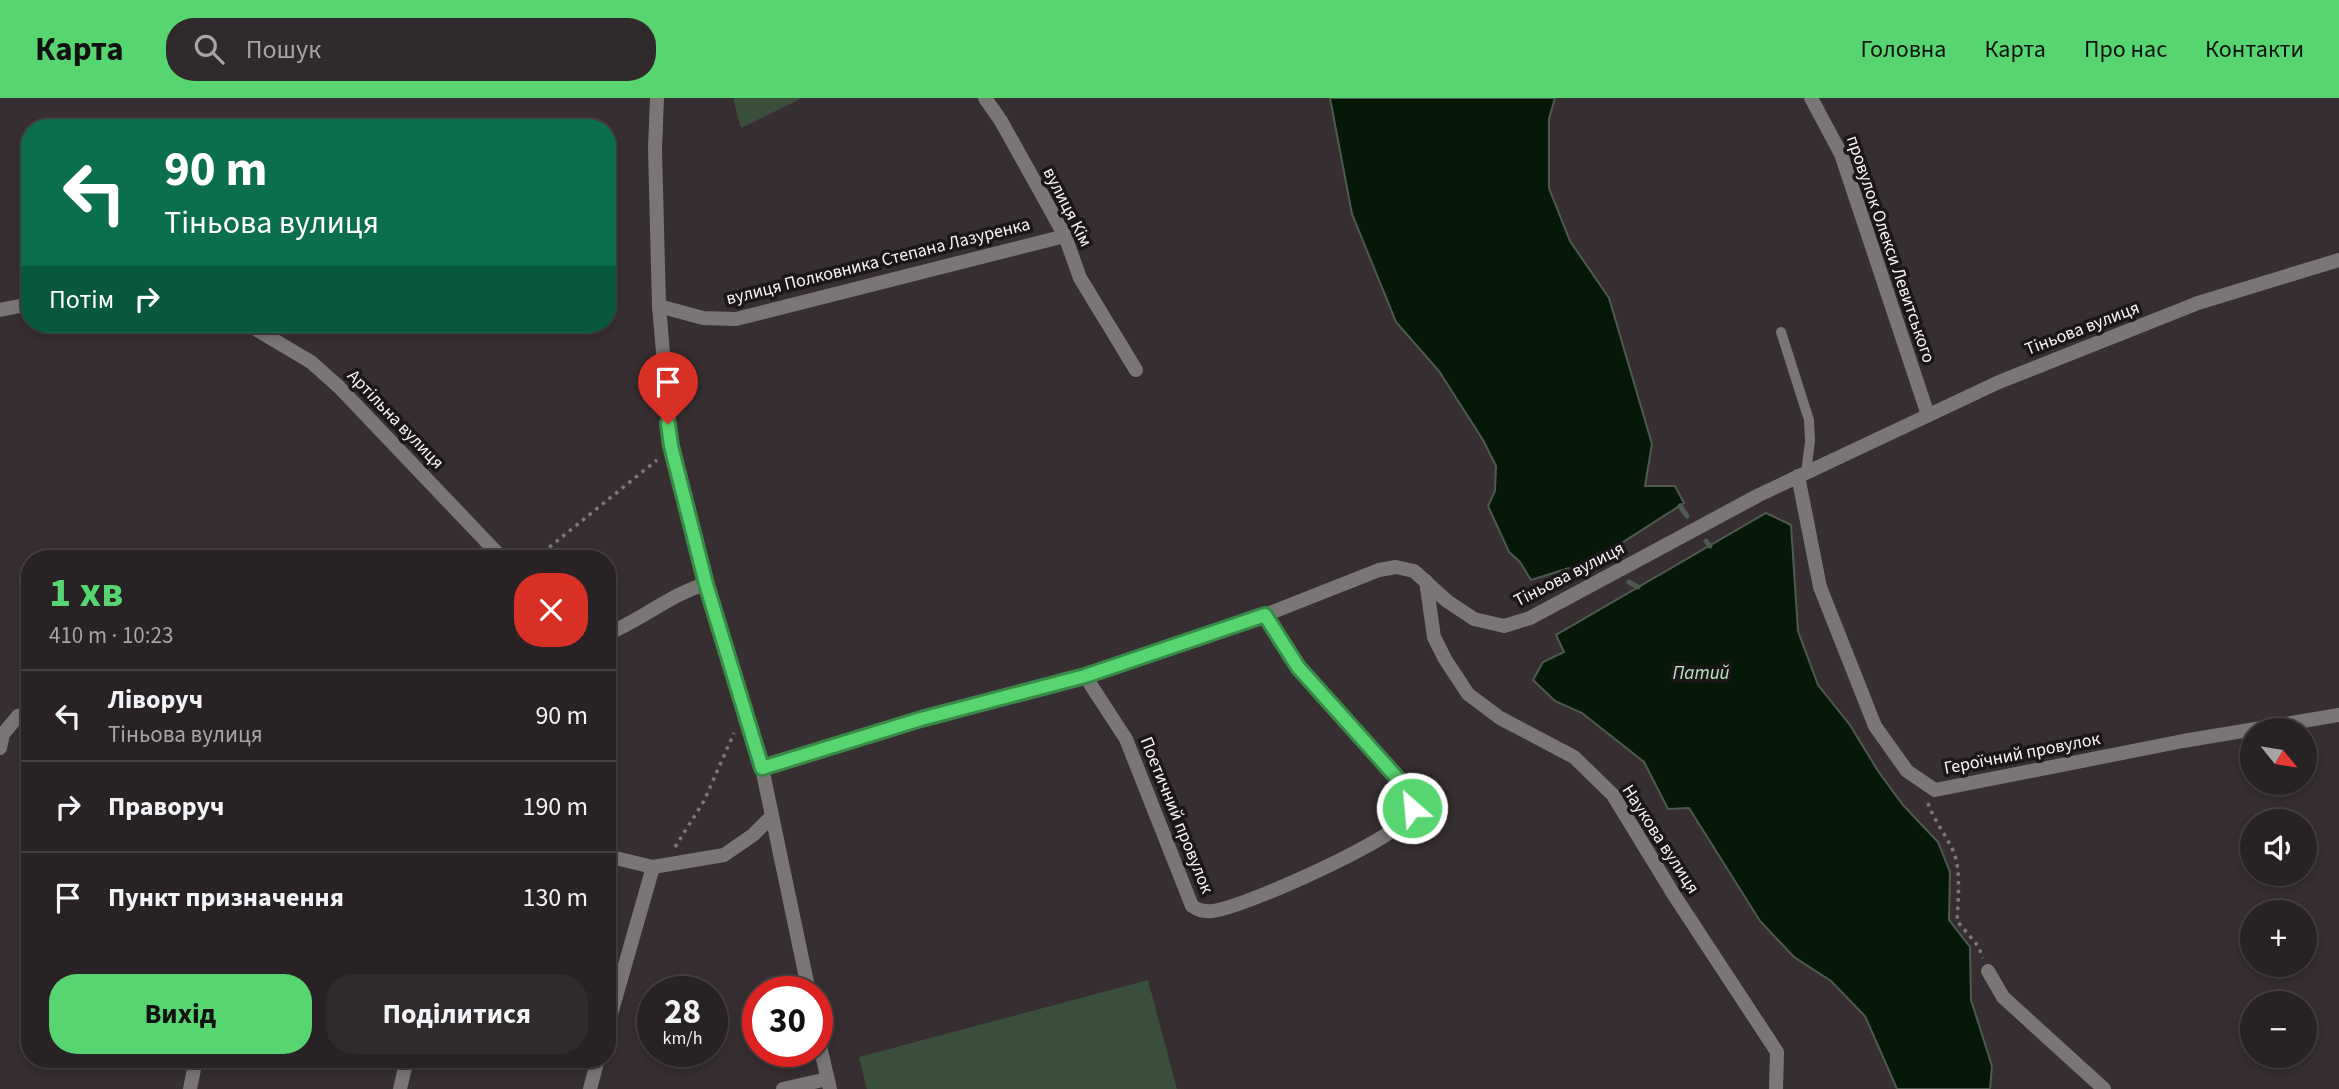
<!DOCTYPE html>
<html lang="uk">
<head>
<meta charset="utf-8">
<style>
  :root { --surface:#282224; --page:#302a2c; --text:#f1f3f6; --muted:#a5a4a6; --line:#443f41; --accent:#57d570 }
  body { margin:0; font-family:"Source Sans 3",sans-serif; background:var(--page); color:var(--text); height:100vh; display:flex; flex-direction:column; font-size:26px; white-space:nowrap }
  * { box-sizing:border-box; margin:0 }
  p { font-size:23px; color:var(--muted) }
  .icon { flex:none; width:38px; height:38px; fill:none; stroke:currentColor; stroke-width:2; stroke-linecap:round; stroke-linejoin:round }
  .map { position:relative; flex:1; overflow:hidden }
  .drawer { position:absolute; left:21px; top:452px; width:595px; height:518px; display:flex; flex-direction:column; background:var(--surface); border-radius:28px; box-shadow:0 4px 10px #0003,0 0 0 2px var(--line) }
  .drawer>* { flex:none }
  .guide { position:absolute; left:21px; top:21px; width:595px; height:214px; border-radius:28px; box-shadow:0 4px 10px #0003,0 0 0 2px var(--line); background:#0b6e4f; color:#fff; overflow:hidden }
  .needle { width:46px; rotate:120deg }
  .tools { position:absolute; left:2240px; top:620px; display:grid; gap:14px }
  .tools a { display:grid; place-items:center; width:77px; height:77px; border-radius:50%; background:var(--surface); box-shadow:0 4px 10px #0003,0 0 0 2px var(--line); font-size:35px }
  .speed { position:absolute; left:637px; top:878px; display:flex; gap:14px; font-size:35px; font-weight:700; text-align:center }
  .speed>* { display:grid; place-content:center; width:91px; height:91px; border-radius:50%; background:var(--surface); box-shadow:0 4px 10px #0003,0 0 0 2px var(--line); line-height:1 }
  .speed small { font-size:18px; font-weight:400 }
  .speed .limit { border:10px solid #d22; background:#fff; color:#111 }
  .pin { position:absolute; display:grid; place-items:center; width:60px; height:60px; color:#fff; margin:-72px -30px; border-radius:50% 50% 50% 0; rotate:-45deg; box-shadow:0 0 7px #0007 }
  .pin .icon { rotate:45deg }
  .me { position:absolute; width:77px; margin:-38px; rotate:333deg; stroke-linejoin:round; filter:drop-shadow(0 0 5px #0008) }
  .turn { display:flex; align-items:center; gap:24px; height:147px; padding:0 28px; font-size:32px }
  .turn .icon { width:91px; height:91px; stroke-width:2.5 }
  .turn b { display:block; font-size:49px; line-height:60px }
  .then { display:flex; align-items:center; height:66px; padding:0 28px; background:#0003; gap:14px; font-size:26px }
  .round { display:grid; place-items:center; flex:none; width:74px; height:74px; border-radius:28px; background:var(--page) }
  .summary { display:flex; align-items:center; justify-content:space-between; height:119px; padding:0 28px }
  h1 { font-size:42px; font-weight:700; line-height:52px; color:var(--accent) }
  .button { display:flex; gap:14px; margin-top:auto; padding:14px 28px }
  .button a { flex:1; height:80px; border-radius:28px; background:var(--accent); color:#111; font-size:28px; font-weight:700; line-height:80px; text-align:center }
  .button a+a { background:var(--page); color:var(--text) }
  ul { padding:0; list-style:none }
  li { display:flex; align-items:center; gap:21px; height:91px; padding:0 28px; border-top:2px solid var(--line) }
  li div { flex:1 }
  li b { display:block; font-size:26px }
  li em { font-style:normal }
  header { display:flex; align-items:center; gap:42px; box-sizing:border-box; height:98px; padding:0 35px; background:var(--accent); color:#111 }
  header strong { font-size:33px }
  nav { display:flex; gap:38px; margin-inline-start:auto; font-size:24px }
  .search { width:490px; height:63px; background:var(--page); display:flex; align-items:center; gap:18px; box-sizing:border-box; padding:0 24px; border-radius:28px; color:var(--muted); font-size:26px }
  .map>svg:first-child { display:block }
</style>
</head>
<body>
<header>
<strong>Карта</strong>
<div class="search"><svg class="icon" aria-label="search" viewBox="0 0 24 24"><circle cx="10" cy="10" r="6"/><path d="M15 15l6 6"/></svg>Пошук</div>
<nav><a>Головна</a><a>Карта</a><a>Про нас</a><a>Контакти</a></nav>
</header>
<div class="map">
<svg width="2339" height="991" viewBox="0 0 2339 991">
  <rect width="100%" height="100%" fill="#362e30"/>
  <g fill="#3a4e3c">
    <polygon points="733,0 799,0 800,1 741,30"/>
    <polygon points="1148,882 1177,991 867,991 859,959"/>
  </g>
  <g fill="#061909" stroke="#4e5a4f" stroke-width="2">
    <polygon points="1330,0 1555,0 1549,21 1549,90 1570,143 1609,200 1652,346 1645,388 1675,388 1684,405 1595,462 1531,482 1520,464 1509,454 1488,408 1495,393 1496,368 1483,342 1439,273 1396,224 1352,116"/>
    <polygon points="1766,415 1791,427 1798,533 1818,587 1850,627 1878,673 1903,707 1938,744 1950,774 1949,822 1970,849 1971,902 1992,968 1990,991 1897,991 1865,918 1831,883 1794,859 1760,823 1689,710 1668,711 1644,664 1582,615 1555,603 1533,582 1543,564 1564,554 1556,537"/>
  </g>
  <g fill="none" stroke-linecap="round" stroke-linejoin="round">
    <g stroke="#4e5a4f" stroke-width="5">
      <polyline points="1680,408 1687,418"/>
      <polyline points="1706,443 1710,448"/>
      <polyline points="1595,462 1600,466"/>
      <polyline points="1629,484 1638,489"/>
    </g>
    <g stroke="#7e7778" stroke-width="3.5" stroke-dasharray="3.5 5" stroke-linecap="butt">
      <polyline points="536,460 657,362"/>
      <path d="M 1928,705 C 1934,723 1947,738 1954,755 C 1961,773 1958,803 1957,823 L 1978,848 L 1983,860"/>
      <polyline points="675,749 704,703 734,635"/>
    </g>
    <polyline stroke="#7a7676" stroke-width="10" points="1781,234 1809,322 1810,343 1806,375"/>
    <g stroke="#7a7676" stroke-width="14">
      <polyline points="985,0 1001,23 1065,138 1080,180 1136,272"/>
      <polyline points="1811,0 1841,56 1928,317"/>
      <polyline points="659,208 703,220 736,221 1065,138"/>
      <polyline points="0,212 30,206"/>
      <polyline points="247,226 311,264 339,289 502,460"/>
      <polyline points="1798,378 1820,489 1875,628 1907,673 1935,692 2183,643 2339,617"/>
      <polyline points="1426,483 1434,539 1445,561 1468,596 1500,620 1574,659 1613,697 1674,797 1777,954 1776,991"/>
      <path d="M 607,536 C 641,522 671,496 706,486"/>
      <path d="M 1085,578 L 1126,641 L 1192,808 C 1198,812 1205,814 1212,813 C 1241,811 1396,741 1409,718 C 1414,710 1411,700 1408,692 L 1298,569 L 1265,517"/>
      <polyline points="0,650 3,636 18,618 30,616"/>
      <polyline points="762,670 921,621 1085,578 1265,517 1379,472 1396,469 1414,473 1447,503 1474,521 1504,528 1530,520 1759,397 1999,284 2198,205 2339,162"/>
      <polyline points="607,758 653,769 724,757 753,737 772,718"/>
      <polyline points="1988,873 2003,899 2104,991"/>
      <polyline points="607,930 653,769"/>
      <polyline points="190,991 196,961"/>
      <polyline points="400,991 407,961"/>
      <polyline points="590,991 598,961"/>
      <polyline points="783,991 827,981"/>
    </g>
    <g stroke="#7a7676" stroke-width="14">
      <polyline points="657,0 655,51 659,208 671,348 706,486 762,670 809,894"/>
      <polyline points="817,935 830,991"/>
    </g>
  </g>
  <g fill="none" stroke-linecap="round" stroke-linejoin="round">
    <defs>
      <polyline id="route" points="668,326 671,348 706,486 762,670 921,621 1085,578 1265,517 1298,569 1408,692 1412,710"/>
    </defs>
    <use href="#route" stroke="#398a49" stroke-width="18"/>
    <use href="#route" stroke="#57d570" stroke-width="12"/>
  </g>
  <g text-anchor="middle" stroke-width="7" stroke-linejoin="round" paint-order="stroke">
    <g font-size="18" fill="#f7f1f2" stroke="#1b1718">
      <text transform="translate(1068 109) rotate(63)" y="6">вулиця Кім</text>
      <text transform="translate(1891 151) rotate(71)" y="6">провулок Олекси Левитського</text>
      <text transform="translate(878 163) rotate(-14)" y="6">вулиця Полковника Степана Лазуренка</text>
      <text transform="translate(2082 230) rotate(-21)" y="6">Тіньова вулиця</text>
      <text transform="translate(396 321) rotate(46)" y="6">Артільна вулиця</text>
      <text transform="translate(1569 476) rotate(-27)" y="6">Тіньова вулиця</text>
      <text transform="translate(2022 655) rotate(-11)" y="6">Героїчний провулок</text>
      <text transform="translate(1177 717) rotate(68)" y="6">Поетичний провулок</text>
      <text transform="translate(1661 741) rotate(57)" y="6">Наукова вулиця</text>
    </g>
    <g font-size="19" font-style="italic" fill="#bbe8c0" stroke="#1b1718">
      <text x="1701" y="581">Патий</text>
    </g>
  </g>
</svg>
<div class="tools">
<a><svg class="needle" viewBox="-14 -14 28 28"><path d="M0-13l5 13h-10z" fill="#e53935"/><path d="M0 13l5-13h-10z" fill="#a5a4a6"/></svg></a>
<a><svg class="icon" aria-label="sound" viewBox="0 0 24 24"><path d="M4 9h4l5-4v14l-5-4H4zM17 9q2 3 0 6"/></svg></a>
<a>+</a>
<a>−</a>
</div>
<div class="speed"><div>28<small>km/h</small></div><div class="limit">30</div></div>
<div class="pin" style="left:668px;top:326px;background:#d93025"><svg class="icon" aria-label="arrive" viewBox="0 0 24 24"><path d="M6 21V4h12l-3 4 3 4H6"/></svg></div>
<svg class="me" style="left:1412px;top:710px" viewBox="-20 -20 40 40"><circle r="17" fill="#57d570" stroke="#fff" stroke-width="3"/><path d="M0-11L8 9 0 5-8 9z" fill="#fff"/></svg>
<div class="guide">
<div class="turn"><svg class="icon" aria-label="left" viewBox="0 0 24 24"><path d="M17 20v-9H6M10 6l-5 5 5 5"/></svg><div><b>90 m</b>Тіньова вулиця</div></div>
<div class="then">Потім<svg class="icon" aria-label="right" viewBox="0 0 24 24"><path d="M7 20v-9h11M14 6l5 5-5 5"/></svg></div>
</div>
<section class="drawer">
<div class="summary"><div><h1>1 хв</h1><p>410 m · 10:23</p></div><a class="round" style="background:#d93025;color:#fff"><svg class="icon" aria-label="close" viewBox="0 0 24 24"><path d="M6 6l12 12M18 6L6 18"/></svg></a></div>
<ul>
<li><svg class="icon" aria-label="left" viewBox="0 0 24 24"><path d="M17 20v-9H6M10 6l-5 5 5 5"/></svg><div><b>Ліворуч</b><p>Тіньова вулиця</p></div><em>90 m</em></li>
<li><svg class="icon" aria-label="right" viewBox="0 0 24 24"><path d="M7 20v-9h11M14 6l5 5-5 5"/></svg><div><b>Праворуч</b></div><em>190 m</em></li>
<li><svg class="icon" aria-label="arrive" viewBox="0 0 24 24"><path d="M6 21V4h12l-3 4 3 4H6"/></svg><div><b>Пункт призначення</b></div><em>130 m</em></li>
</ul>
<div class="button"><a>Вихід</a><a>Поділитися</a></div>
</section>
</div>
</body>
</html>
